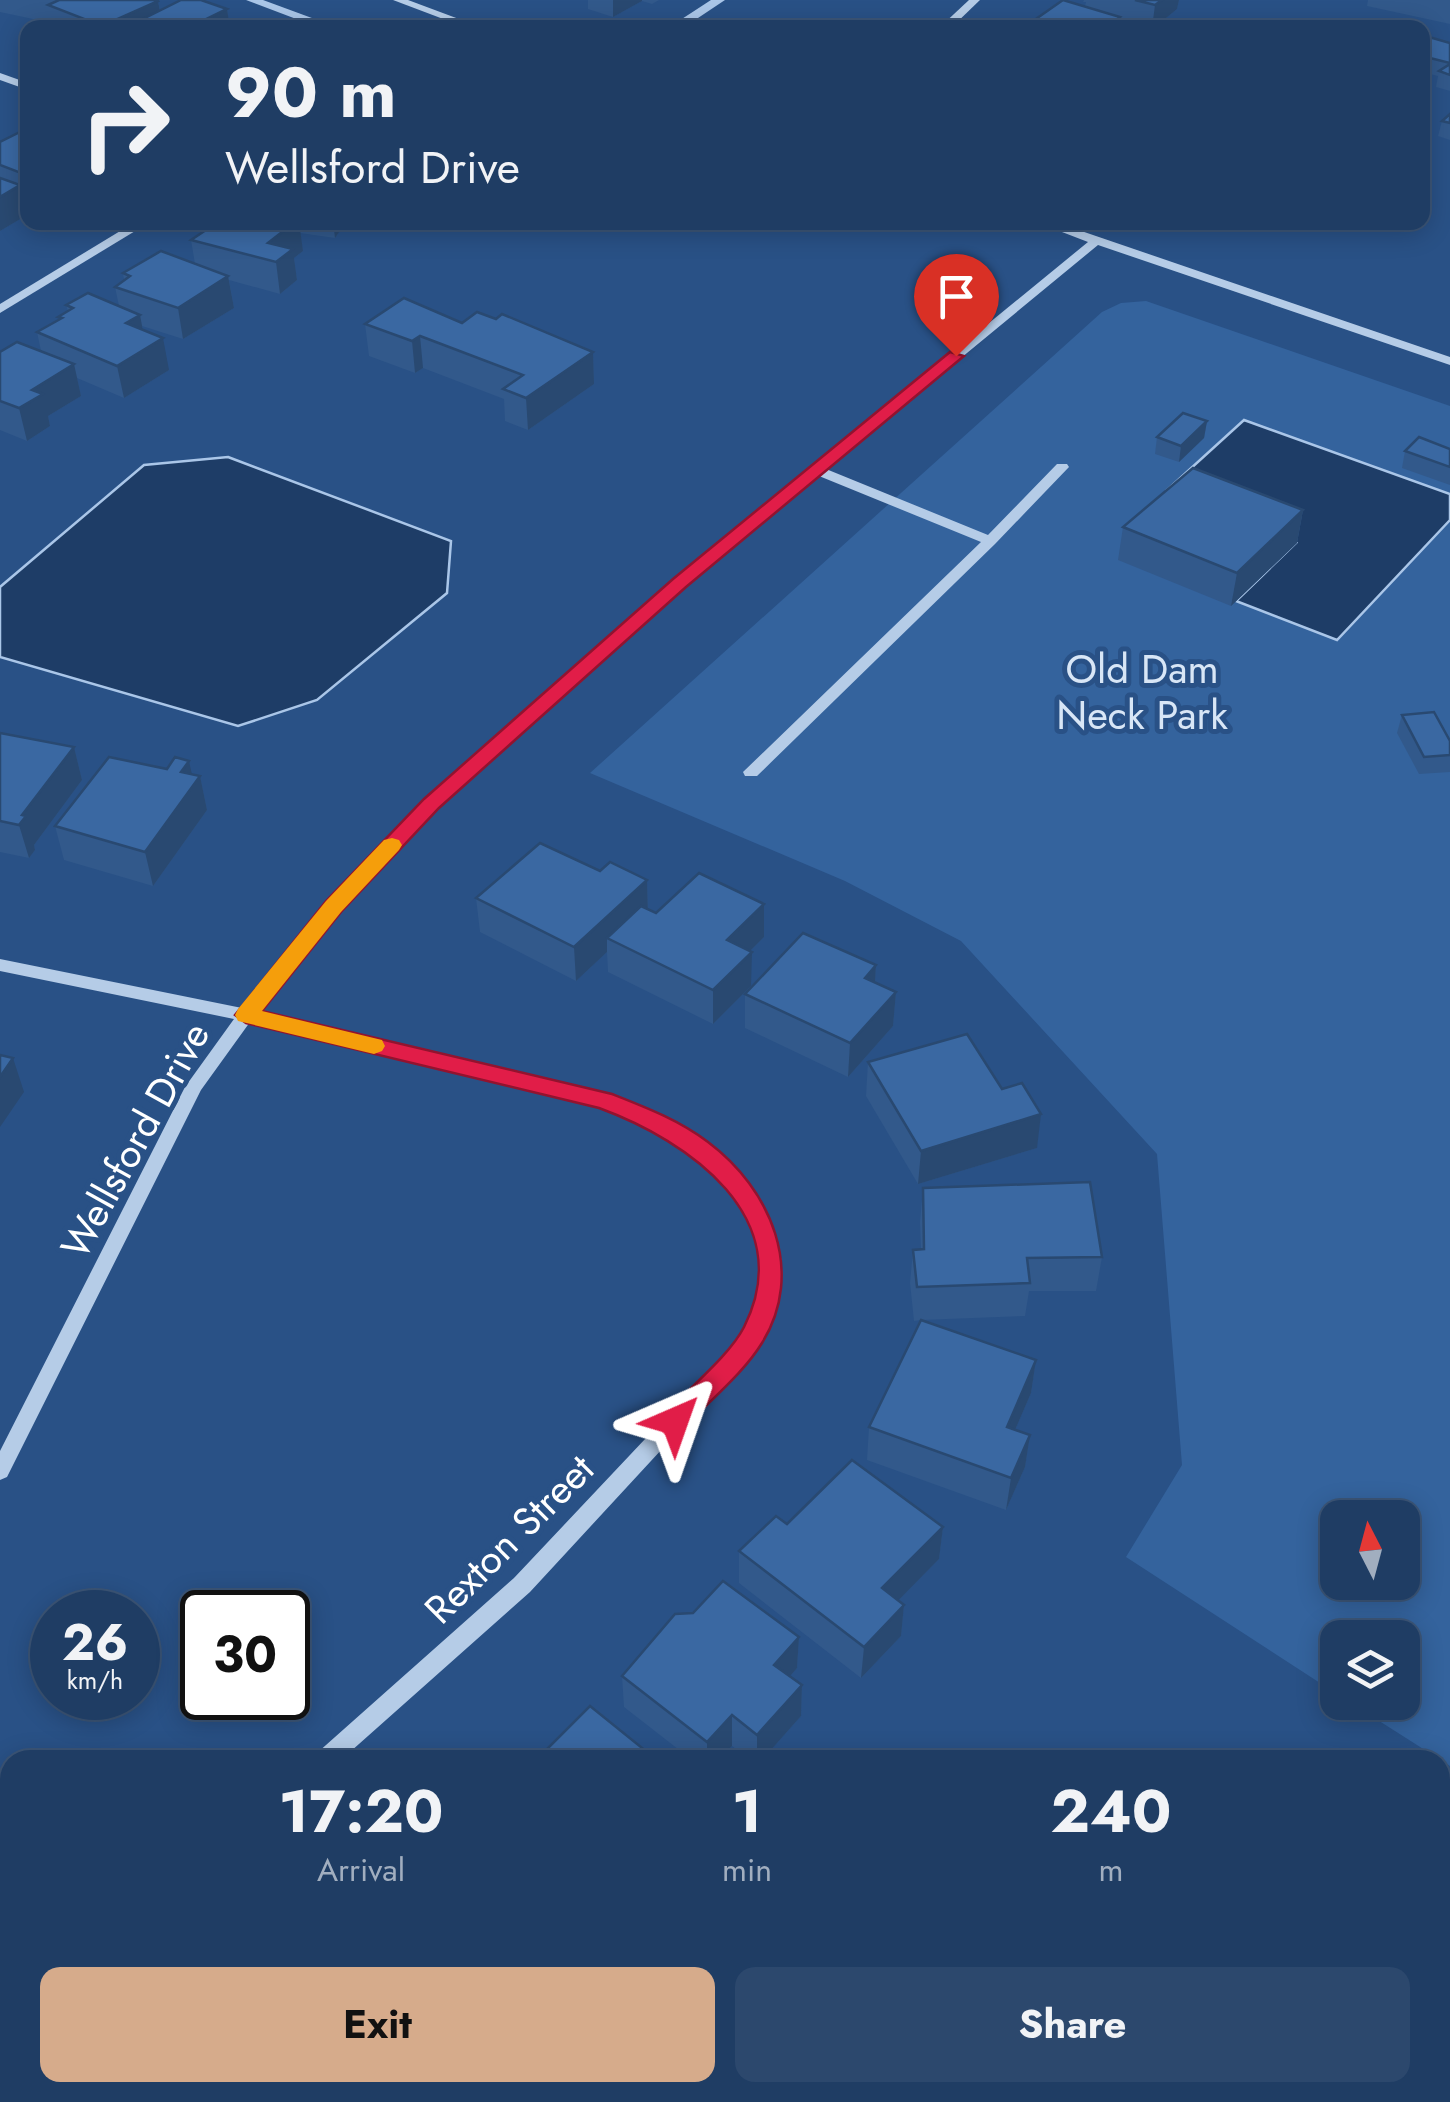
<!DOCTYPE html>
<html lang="en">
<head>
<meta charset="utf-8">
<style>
  :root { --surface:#1f3d64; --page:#2c486d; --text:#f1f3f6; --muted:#a1aebf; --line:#3c5678; --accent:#d6ab8b }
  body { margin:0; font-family:Jost,sans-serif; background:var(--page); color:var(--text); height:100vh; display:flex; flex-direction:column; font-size:38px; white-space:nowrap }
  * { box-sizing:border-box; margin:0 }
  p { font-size:32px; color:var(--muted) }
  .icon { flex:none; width:55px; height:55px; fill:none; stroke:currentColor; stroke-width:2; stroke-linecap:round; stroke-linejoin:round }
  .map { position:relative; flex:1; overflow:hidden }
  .sheet { position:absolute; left:0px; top:1750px; width:1450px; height:352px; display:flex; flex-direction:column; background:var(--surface); border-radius:30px 30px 0 0; box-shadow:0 5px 25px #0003,0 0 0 2px var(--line) }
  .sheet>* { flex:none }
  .top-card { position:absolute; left:20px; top:20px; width:1410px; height:210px; border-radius:20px; box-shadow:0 5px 25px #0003,0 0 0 2px var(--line); background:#1f3d64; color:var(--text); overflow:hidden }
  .needle { width:65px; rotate:354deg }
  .fabs { position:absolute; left:1320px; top:1500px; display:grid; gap:20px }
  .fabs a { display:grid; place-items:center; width:100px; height:100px; border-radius:20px; background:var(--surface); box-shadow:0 5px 25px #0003,0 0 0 2px var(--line); font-size:50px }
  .speed { position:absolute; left:30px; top:1590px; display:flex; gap:20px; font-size:50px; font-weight:700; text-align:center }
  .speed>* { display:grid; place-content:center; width:130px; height:130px; border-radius:50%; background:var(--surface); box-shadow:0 5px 25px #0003,0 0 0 2px var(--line); line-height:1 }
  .speed small { font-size:25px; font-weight:400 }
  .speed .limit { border:5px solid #111; border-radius:15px; background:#fff; color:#111 }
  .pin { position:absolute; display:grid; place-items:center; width:85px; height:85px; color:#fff; margin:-102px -42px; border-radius:50% 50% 50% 0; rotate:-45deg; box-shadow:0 0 10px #0007 }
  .pin .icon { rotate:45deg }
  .me { position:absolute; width:110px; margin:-55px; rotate:43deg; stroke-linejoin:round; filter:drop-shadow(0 0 8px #0008) }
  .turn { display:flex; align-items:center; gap:35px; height:210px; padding:0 40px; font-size:45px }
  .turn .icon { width:130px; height:130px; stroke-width:2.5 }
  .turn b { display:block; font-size:70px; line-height:85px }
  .eta { display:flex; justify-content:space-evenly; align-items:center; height:170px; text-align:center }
  .eta b { font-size:60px; font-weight:700; line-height:70px }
  .cta { display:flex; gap:20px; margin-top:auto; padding:20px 40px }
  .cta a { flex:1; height:115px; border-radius:20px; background:var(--accent); color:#111; font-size:40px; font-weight:700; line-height:115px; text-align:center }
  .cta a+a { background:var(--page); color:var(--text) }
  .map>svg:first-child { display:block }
</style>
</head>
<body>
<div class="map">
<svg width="1450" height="2102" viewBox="0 0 1450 2102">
  <rect width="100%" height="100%" fill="#295186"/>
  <path fill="#34639d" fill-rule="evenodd" d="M 1146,301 L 1450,406 L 1450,1766 L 1351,1703 L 1402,1702 L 1402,1638 L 1338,1638 L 1337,1694 L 1126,1557 L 1182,1465 L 1157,1154 L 961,941 L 845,881 L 590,773 L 1102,312 L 1121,303 ZM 1338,1518 L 1402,1518 L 1402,1582 L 1338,1582 Z"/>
  <g fill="#1e3d67" stroke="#aac6e8" stroke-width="2.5">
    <polygon points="1244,420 1450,494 1450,520 1337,640 1236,601 1296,543 1167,490"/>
    <polygon points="228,457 451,541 447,593 317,700 238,726 0,657 0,587 144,465"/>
  </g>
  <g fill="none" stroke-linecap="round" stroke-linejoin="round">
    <g fill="#aac6e8" fill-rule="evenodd">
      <polygon points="246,0 263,0 339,28 320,28"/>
      <polygon points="711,0 725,0 683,28 668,28"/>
    </g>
    <g fill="#b5cce7" fill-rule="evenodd">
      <polygon points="393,0 408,0 483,28 467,28"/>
      <polygon points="969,0 980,0 951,28 939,28"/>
      <polygon points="0,73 28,83 28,90 0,80"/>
      <polygon points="135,222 150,222 0,313 0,304"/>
      <path d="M 1036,222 L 1055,222 L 1450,357 L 1450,365 L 1098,245 L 826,469 L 988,535 L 1057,464 L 1067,464 L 1069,467 L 995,544 L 757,776 L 745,776 L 743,772 L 981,542 L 819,476 C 690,582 560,690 438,805 C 372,868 315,941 258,1012 L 603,1093 C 687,1120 803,1198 779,1301 C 775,1316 766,1330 759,1344 L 530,1592 L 341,1760 L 314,1760 L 317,1753 L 514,1578 L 745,1333 C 802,1223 695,1137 598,1105 C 548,1089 494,1080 443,1068 C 379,1053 314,1037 250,1022 L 201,1090 L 7,1477 L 0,1480 L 0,1451 L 185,1087 L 234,1019 L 0,971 L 0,959 L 242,1008 L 327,903 L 425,799 L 675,580 L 1088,242 Z"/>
      <polygon points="0,1833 10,1835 10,1857 0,1855"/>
    </g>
  </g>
  <g fill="#32598b">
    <polygon points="0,0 157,0 158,1 160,10 227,9 230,28 53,28 52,23 0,12"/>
    <polygon points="588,0 659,0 652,4 642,1 613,17 588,9"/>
    <polygon points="1084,0 1179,0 1177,9 1166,18 1166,23 1159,28 1127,28 1119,26 1119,27 1085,6 1086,2 1083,2"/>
    <polygon points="1368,0 1450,0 1450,24 1367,6"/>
    <polygon points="1422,35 1450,43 1450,91 1436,87 1438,76 1422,72"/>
    <polygon points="1450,114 1450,140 1438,136 1442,121"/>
    <polygon points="28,128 28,203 24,202 27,215 0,231 0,142"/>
    <polygon points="218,222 346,222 335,238 300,233 303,251 294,258 297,280 280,294 229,280 234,308 183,339 142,326 143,330 169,370 124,398 77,378 81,396 48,416 50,426 27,441 0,430 0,352 41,351 37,332 59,320 58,317 68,311 66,305 119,306 115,287 124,280 123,273 195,264 191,240"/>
    <polygon points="462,323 593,352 594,384 528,430 505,421 504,399 423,368 415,373 369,356 365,324"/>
    <polygon points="1207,421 1204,438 1179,462 1155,454 1157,437"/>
    <polygon points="1450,449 1450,485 1402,468 1405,451"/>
    <polygon points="1303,510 1297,543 1231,606 1118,560 1123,527"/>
    <polygon points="1402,715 1450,741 1450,772 1419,774 1397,733"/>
    <polygon points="0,733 74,747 82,780 34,845 35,850 29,858 0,852"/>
    <polygon points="192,774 200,776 207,810 153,886 64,860 55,826"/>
    <polygon points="600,871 647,880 648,909 656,913 764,937 750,951 751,986 713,1024 608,972 607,952 576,981 480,932 476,898"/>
    <polygon points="876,965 875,983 896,992 893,1026 848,1077 745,1028 745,994"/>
    <polygon points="868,1062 1037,1148 918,1184 866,1096"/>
    <polygon points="923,1188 1102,1257 1096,1291 1029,1291 1025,1316 921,1320 1036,1360 1031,1393 1015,1430 1030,1435 1025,1467 1006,1510 867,1460 869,1427 921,1320 914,1321 910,1283 913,1250 921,1249 920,1222"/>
    <polygon points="787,1524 943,1527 939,1559 898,1600 904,1605 901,1636 861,1678 739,1583 739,1551"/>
    <polygon points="799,1637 797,1668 790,1676 802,1685 801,1716 762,1760 750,1760 732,1746 718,1760 692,1760 624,1707 622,1676"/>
    <polygon points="386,2092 555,2092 556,2097 555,2102 392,2102"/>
    <polygon points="1242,2092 1413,2092 1415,2102 1244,2102"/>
  </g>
  <g fill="#294971">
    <polygon points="613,0 642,0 642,1 613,17"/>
    <polygon points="1162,0 1179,0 1177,9 1166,18 1166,23 1159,28 1152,28 1155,5"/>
    <polygon points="158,1 163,28 102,28 102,26"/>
    <polygon points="227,9 230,28 197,28 196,24"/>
    <polygon points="1120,17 1119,28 1110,25"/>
    <polygon points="20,185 27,215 0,231 0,197"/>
    <polygon points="295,222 299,222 303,251 294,258 297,280 280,294 276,262 268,243"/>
    <polygon points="333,222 346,222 335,238"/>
    <polygon points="228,276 234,308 183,339 178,308"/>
    <polygon points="140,315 146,347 126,323"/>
    <polygon points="420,336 423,368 415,373 412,341"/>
    <polygon points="163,338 169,370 124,398 117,366"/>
    <polygon points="593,352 594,384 528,430 526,398"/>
    <polygon points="74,364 81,396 48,416 50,426 27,441 19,408 32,390"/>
    <polygon points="1207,421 1204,438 1179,462 1181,446"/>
    <polygon points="1303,510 1297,543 1231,606 1237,573"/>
    <polygon points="74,747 82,780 34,845 35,850 29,858 19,825 22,815"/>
    <polygon points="189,761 194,784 200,776 207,810 153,886 145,852 181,772"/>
    <polygon points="647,880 648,914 607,938 607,952 576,981 574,947"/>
    <polygon points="764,904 764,937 727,974 727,940"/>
    <polygon points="752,952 751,986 713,1024 713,990"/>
    <polygon points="876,965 874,999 865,978"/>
    <polygon points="896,992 893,1026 848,1077 850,1043"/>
    <polygon points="13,1058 24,1092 0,1127 0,1077"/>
    <polygon points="1041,1114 1037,1148 918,1184 921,1151"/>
    <polygon points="1036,1360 1031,1393 1002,1460 1007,1427"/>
    <polygon points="1030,1435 1025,1467 1006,1510 1011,1478"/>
    <polygon points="943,1527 939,1559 879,1620 882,1588"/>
    <polygon points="904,1605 901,1636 861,1678 864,1647"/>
    <polygon points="799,1637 797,1668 773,1696 774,1665"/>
    <polygon points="802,1685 801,1716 762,1760 757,1760 757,1735"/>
    <polygon points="732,1715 732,1746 718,1760 707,1760 707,1742"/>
    <polygon points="52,2092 71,2092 69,2102 51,2102"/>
    <polygon points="489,2092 498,2092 500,2102 476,2102"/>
    <polygon points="540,2092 555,2092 555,2102 528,2102"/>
  </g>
  <g fill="#3a68a2" stroke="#294971" stroke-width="2.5">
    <polygon points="59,0 157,0 158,1 102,26 48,5"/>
    <polygon points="181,0 201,0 227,9 196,24 207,28 125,28"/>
    <polygon points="1063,0 1120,17 1110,25 1120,28 1023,28"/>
    <polygon points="1135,0 1162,0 1155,5"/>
    <polygon points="1422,35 1450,43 1450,63 1422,56"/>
    <polygon points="1450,64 1450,75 1439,71"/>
    <polygon points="1450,114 1450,123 1442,121"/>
    <polygon points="28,128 28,174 26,175 0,165 0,142"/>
    <polygon points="0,178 20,185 0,197"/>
    <polygon points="218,222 295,222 268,243 293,249 276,262 191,240"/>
    <polygon points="161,251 228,276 178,308 115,287 130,276 123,273"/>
    <polygon points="88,293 140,315 126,323 163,338 117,366 37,332 62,318 58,317 73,308 66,305"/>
    <polygon points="404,298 462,323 477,312 496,319 502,314 593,352 526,398 503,389 523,375 420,336 412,341 365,324"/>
    <polygon points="17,342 74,364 32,390 43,394 19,408 0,401 0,352"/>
    <polygon points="1183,413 1207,421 1181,446 1157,437"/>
    <polygon points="1419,437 1450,449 1450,467 1405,451"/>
    <polygon points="1193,468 1303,510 1237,573 1123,527"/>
    <polygon points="1434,712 1450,741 1450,755 1424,757 1402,715"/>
    <polygon points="0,733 74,747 22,815 26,816 19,825 0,821"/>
    <polygon points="109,757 167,769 175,757 189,761 181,772 200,776 145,852 55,826"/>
    <polygon points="540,843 600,871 610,862 647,880 574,947 476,898"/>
    <polygon points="699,873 764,904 727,940 752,952 713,990 607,938 641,906 656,913"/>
    <polygon points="803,933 876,965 865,978 896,992 850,1043 745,994"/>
    <polygon points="967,1034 1002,1089 1022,1083 1041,1114 921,1151 868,1062"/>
    <polygon points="0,1055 13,1058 0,1077"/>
    <polygon points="1090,1182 1102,1257 1027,1258 1030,1283 917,1287 913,1250 924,1249 923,1188"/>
    <polygon points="921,1320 1036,1360 1007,1427 1030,1435 1011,1478 869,1427"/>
    <polygon points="852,1460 943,1527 882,1588 904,1605 864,1647 739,1551 776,1516 787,1524"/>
    <polygon points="723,1581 799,1637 774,1665 802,1685 757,1735 732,1715 707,1742 622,1676 675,1614 693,1613"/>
    <polygon points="590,1706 657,1760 536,1760"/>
    <polygon points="0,2006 10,2006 10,2092 52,2092 51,2102 0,2102"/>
    <polygon points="120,2092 299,2092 300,2102 121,2102"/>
    <polygon points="397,2092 489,2092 476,2102 404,2102"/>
    <polygon points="505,2092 540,2092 528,2102 517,2102"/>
    <polygon points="931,2092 996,2092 1001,2102 937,2102"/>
    <polygon points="1036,2092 1109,2092 1115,2102 1019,2102"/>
    <polygon points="1257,2092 1413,2092 1415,2102 1259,2102"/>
  </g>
  <path fill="#e11d48" stroke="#92132f" stroke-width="2.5" d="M 950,352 L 964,356 L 686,587 L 439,808 L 341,912 L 262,1011 L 612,1094 C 645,1107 679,1120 708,1142 C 771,1189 806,1272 762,1343 C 743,1374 709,1401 684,1428 L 675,1432 L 666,1428 L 662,1421 L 666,1413 C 688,1389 730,1355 744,1327 C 799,1218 689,1141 599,1108 L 246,1023 L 235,1015 L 326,901 L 424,799 L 673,579 Z"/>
  <polygon fill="#f59e0b" points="392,838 399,840 402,845 399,850 341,912 262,1011 382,1040 385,1046 382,1051 374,1054 238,1021 235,1015 238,1009 326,901 384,840"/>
  <g text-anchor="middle" stroke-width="10" stroke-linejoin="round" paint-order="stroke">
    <g font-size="40" fill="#d8e6f6" stroke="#295186">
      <text x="1142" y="683">Old Dam<tspan x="1142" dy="46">Neck Park</tspan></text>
    </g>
    <g font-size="40" fill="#fff" stroke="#295186">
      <text transform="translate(135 1140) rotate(-61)" y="14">Wellsford Drive</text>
      <text transform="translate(509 1539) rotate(-45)" y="14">Rexton Street</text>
    </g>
  </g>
</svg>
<div class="fabs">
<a><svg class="needle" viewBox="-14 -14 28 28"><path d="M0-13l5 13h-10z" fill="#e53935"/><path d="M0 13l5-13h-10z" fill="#a1aebf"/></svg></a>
<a><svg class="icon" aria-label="layers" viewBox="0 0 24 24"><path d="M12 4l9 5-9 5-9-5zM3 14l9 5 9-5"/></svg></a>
</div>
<div class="speed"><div>26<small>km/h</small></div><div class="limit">30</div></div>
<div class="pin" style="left:956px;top:356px;background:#d93025"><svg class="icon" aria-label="arrive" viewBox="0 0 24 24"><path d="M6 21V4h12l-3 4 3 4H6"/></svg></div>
<svg class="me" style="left:675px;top:1421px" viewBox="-20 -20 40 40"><path d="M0-17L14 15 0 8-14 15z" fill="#e11d48" stroke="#fff" stroke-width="4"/></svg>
<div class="top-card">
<div class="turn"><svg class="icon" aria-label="right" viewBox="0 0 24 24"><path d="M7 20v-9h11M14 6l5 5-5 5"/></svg><div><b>90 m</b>Wellsford Drive</div></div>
</div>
<section class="sheet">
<div class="eta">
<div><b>17:20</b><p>Arrival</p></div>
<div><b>1</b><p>min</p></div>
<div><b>240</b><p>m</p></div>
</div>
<div class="cta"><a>Exit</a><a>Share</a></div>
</section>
</div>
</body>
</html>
